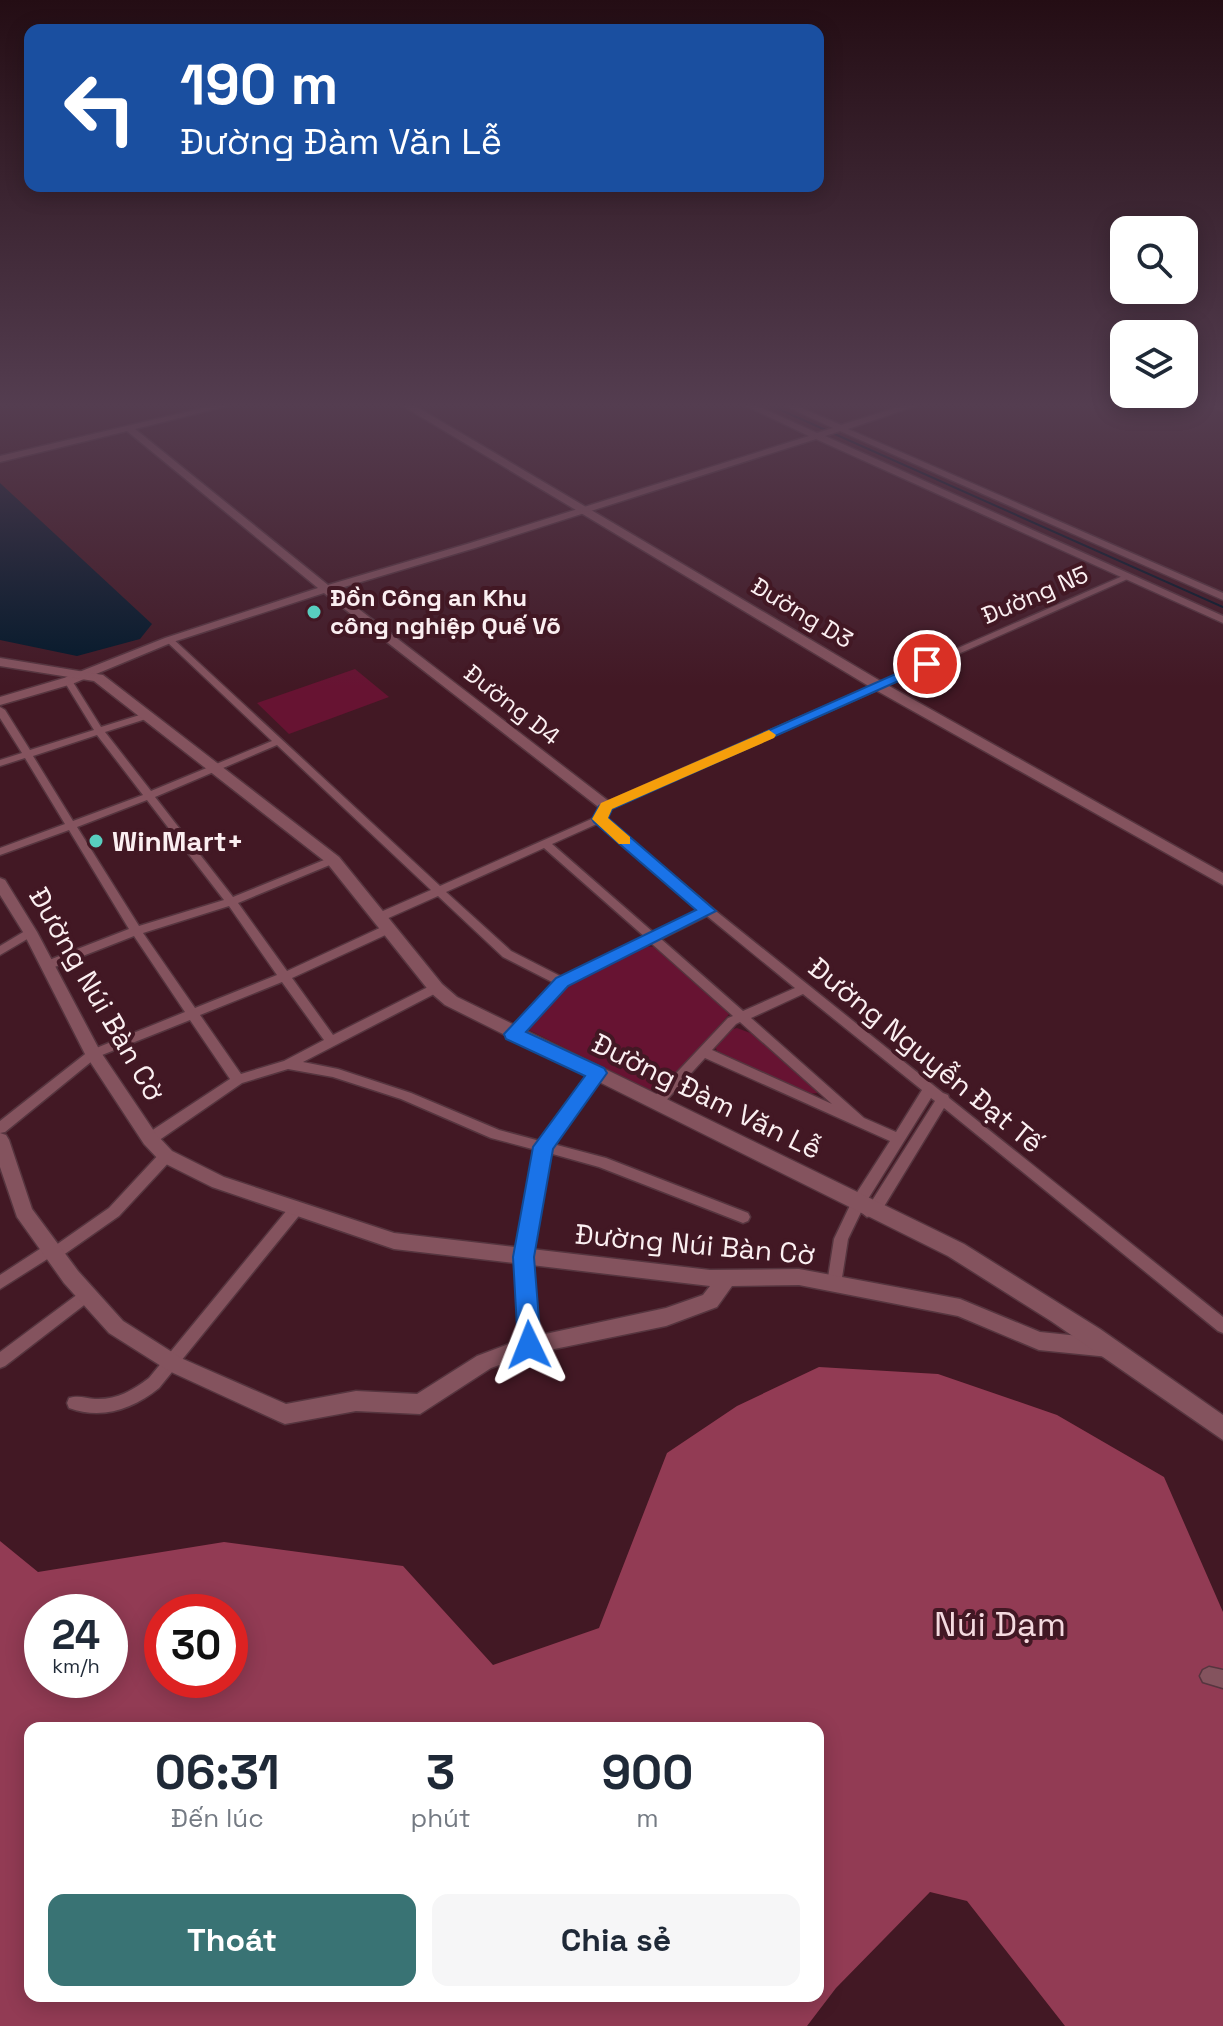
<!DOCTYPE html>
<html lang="vi">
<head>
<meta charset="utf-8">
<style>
  :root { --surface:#fff; --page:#f6f6f7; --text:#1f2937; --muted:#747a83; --accent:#397374 }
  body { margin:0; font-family:"Space Grotesk",sans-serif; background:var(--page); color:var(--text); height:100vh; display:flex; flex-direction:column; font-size:30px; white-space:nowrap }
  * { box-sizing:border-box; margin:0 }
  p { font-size:26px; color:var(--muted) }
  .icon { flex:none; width:44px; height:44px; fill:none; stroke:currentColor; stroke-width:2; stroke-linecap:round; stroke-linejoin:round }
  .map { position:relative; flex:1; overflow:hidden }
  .drawer { position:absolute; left:24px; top:1722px; width:800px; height:280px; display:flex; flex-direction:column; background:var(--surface); border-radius:16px; box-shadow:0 4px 20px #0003 }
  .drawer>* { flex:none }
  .hud { position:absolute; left:24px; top:24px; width:800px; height:168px; border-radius:16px; box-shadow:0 4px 20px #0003; background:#1a4fa0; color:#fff; overflow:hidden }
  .tools { position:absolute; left:1110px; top:216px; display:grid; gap:16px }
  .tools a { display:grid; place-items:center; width:88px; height:88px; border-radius:16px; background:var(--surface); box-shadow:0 4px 20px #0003; font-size:40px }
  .speed { position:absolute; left:24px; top:1594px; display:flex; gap:16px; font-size:40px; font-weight:700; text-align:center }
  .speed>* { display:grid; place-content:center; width:104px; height:104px; border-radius:50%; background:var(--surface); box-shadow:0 4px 20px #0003; line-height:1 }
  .speed small { font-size:20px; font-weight:400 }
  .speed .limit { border:12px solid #d22; background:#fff; color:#111 }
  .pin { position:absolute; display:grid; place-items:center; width:68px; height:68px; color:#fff; margin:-34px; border:4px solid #fff; border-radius:50%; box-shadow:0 2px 8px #0007 }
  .me { position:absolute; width:88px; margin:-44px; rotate:358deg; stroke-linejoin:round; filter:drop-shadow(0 0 6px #0008) }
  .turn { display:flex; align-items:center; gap:28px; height:168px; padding:0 24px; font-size:36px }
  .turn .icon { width:104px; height:104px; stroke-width:2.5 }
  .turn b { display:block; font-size:56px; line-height:68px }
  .eta { display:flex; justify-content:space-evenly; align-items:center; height:136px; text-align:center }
  .eta b { font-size:48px; font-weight:700; line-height:56px }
  .button { display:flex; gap:16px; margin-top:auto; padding:16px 24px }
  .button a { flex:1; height:92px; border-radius:16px; background:var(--accent); color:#fff; font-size:32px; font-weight:700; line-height:92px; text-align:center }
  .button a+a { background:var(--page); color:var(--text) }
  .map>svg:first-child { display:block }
</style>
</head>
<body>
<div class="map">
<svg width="1223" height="2026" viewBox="0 0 1223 2026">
  <rect width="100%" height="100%" fill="#421824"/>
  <g fill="#671332">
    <polygon points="355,669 389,697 289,734 257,703"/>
    <polygon points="644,946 655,947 730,1013 666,1088 655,1093 527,1029 562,988"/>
    <polygon points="737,1028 753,1034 818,1089 817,1093 807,1094 717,1051 715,1046 729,1030"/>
  </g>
  <path fill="#923b54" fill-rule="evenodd" d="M 819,1367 L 938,1374 L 1057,1415 L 1164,1477 L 1223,1612 L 1223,2026 L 1065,2026 L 967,1901 L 930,1892 L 836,1988 L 807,2026 L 0,2026 L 0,1541 L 38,1572 L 224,1542 L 403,1566 L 493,1665 L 599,1628 L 667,1453 L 737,1406 ZM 42,1612 L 110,1612 L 110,1680 L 42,1680 ZM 162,1612 L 230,1612 L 230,1680 L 162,1680 ZM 30,1728 L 818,1728 L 818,1996 L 30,1996 Z"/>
  <polygon fill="#01182a" points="0,483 152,624 140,639 77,656 0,640"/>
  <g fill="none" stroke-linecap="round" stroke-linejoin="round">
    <polyline stroke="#01182a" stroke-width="2" points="765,403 1223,607"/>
    <defs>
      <g id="minor">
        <path d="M 1125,575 L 1132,577 L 610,808 L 605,818 L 712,908 L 943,1093 L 948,1095 L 949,1098 L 1223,1317 L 1223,1333 L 1218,1331 L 944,1108 L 880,1213 L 867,1217 L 861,1212 L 848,1239 L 841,1284 L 839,1288 L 834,1290 L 829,1288 L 827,1284 L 834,1239 L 854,1197 L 890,1141 L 705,1058 L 661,1106 L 651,1106 L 650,1103 L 651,1100 L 728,1018 L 733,1016 L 651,943 L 566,985 L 517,1037 L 509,1037 L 507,1034 L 509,1031 L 554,983 L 503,957 L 438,896 L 384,920 L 376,920 L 374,917 L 376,914 L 431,890 L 277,745 L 155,797 L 233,897 L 329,858 L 337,858 L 338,860 L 337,862 L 238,903 L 287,971 L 384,926 L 392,926 L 394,929 L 392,932 L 292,978 L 333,1035 L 432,985 L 436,984 L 442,988 L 440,991 L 303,1062 L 338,1069 L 411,1093 L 499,1130 L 540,1141 L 593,1070 L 601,1070 L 603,1073 L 601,1076 L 553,1144 L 606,1158 L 748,1213 L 750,1217 L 748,1221 L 743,1223 L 738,1221 L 599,1167 L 549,1153 L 530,1257 L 537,1345 L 534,1350 L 529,1352 L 524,1350 L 521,1345 L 516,1257 L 536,1150 L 491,1138 L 401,1099 L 333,1077 L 288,1069 L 242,1083 L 155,1143 L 145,1143 L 143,1139 L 145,1135 L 230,1079 L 190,1020 L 97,1057 L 5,1132 L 0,1133 L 0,1121 L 89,1051 L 185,1012 L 134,936 L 52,968 L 44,968 L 42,965 L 44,962 L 129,929 L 69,830 L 0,855 L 0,848 L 65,824 L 25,758 L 0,766 L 0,760 L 22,753 L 0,718 L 0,707 L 5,710 L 30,750 L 94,730 L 64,681 L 65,679 L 71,679 L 101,727 L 143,714 L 149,714 L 149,718 L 105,732 L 151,791 L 272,741 L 165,640 L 172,638 L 440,886 L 596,817 L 602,804 ZM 97,735 L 143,795 L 73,821 L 33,756 ZM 147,800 L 224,900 L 139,926 L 77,827 ZM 599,823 L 700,910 L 654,933 L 552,844 ZM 544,848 L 645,937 L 562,977 L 511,951 L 446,892 ZM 229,906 L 277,975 L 195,1008 L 143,933 ZM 707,916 L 795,988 L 743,1011 L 661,939 ZM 282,982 L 324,1040 L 284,1061 L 241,1074 L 200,1015 ZM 803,994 L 922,1090 L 896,1132 L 864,1118 L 751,1018 ZM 740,1022 L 832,1104 L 712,1050 L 736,1024 ZM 931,1098 L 935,1101 L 870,1204 L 863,1207 Z"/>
        <polygon points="30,928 36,932 34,935 0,955 0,946"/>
        <polygon points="166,1151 171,1152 173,1156 171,1160 119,1216 59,1258 54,1260 49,1258 0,1289 0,1275 46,1245 51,1243 56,1245 109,1208 161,1152"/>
        <path d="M 297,1202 L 302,1204 L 304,1208 L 302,1212 L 159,1388 C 133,1409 102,1420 69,1408 L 67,1403 L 69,1398 C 78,1395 86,1398 95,1399 C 116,1400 132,1391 149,1378 L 292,1204 Z"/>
        <polygon points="87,1289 92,1291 94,1295 92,1299 5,1366 0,1368 0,1352 82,1291"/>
        <polygon points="1209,1667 1223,1670 1223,1688 1203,1682 1200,1676 1203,1670"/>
      </g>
      <g id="tertiary">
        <polygon points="224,403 239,403 135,429 328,585 467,544 809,436 740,403 751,403 817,433 833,428 779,403 790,403 841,425 911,403 924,403 848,429 1223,593 1223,600 840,431 825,436 1223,616 1223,623 816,439 475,548 334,590 611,803 611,809 601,809 324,593 173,642 72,684 0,705 0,697 64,678 165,638 318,588 127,431 0,462 0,456"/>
        <polygon points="0,878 5,880 37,932 100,1051 156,1134 172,1151 224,1177 394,1233 710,1270 799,1269 960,1299 1040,1332 1109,1339 1116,1342 1119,1348 1116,1354 1109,1357 1039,1350 958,1316 799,1285 732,1286 717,1307 666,1326 530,1354 491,1368 420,1414 356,1411 285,1424 278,1421 169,1371 109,1333 64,1283 17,1217 0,1167 0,1133 6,1135 9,1140 32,1209 78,1271 123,1321 183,1359 286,1404 356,1391 417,1394 477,1356 522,1339 666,1308 703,1295 710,1286 394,1249 212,1187 160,1161 144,1144 85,1054 23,932 0,895"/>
      </g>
      <g id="secondary">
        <polygon points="398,403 410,403 882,682 1223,873 1223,885 872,688"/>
        <polygon points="1207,403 1223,404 1223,411 1209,405"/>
        <polygon points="0,658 103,675 339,857 442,984 457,997 964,1244 1100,1329 1223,1415 1223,1440 1051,1321 948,1256 445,1005 430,992 327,863 94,681 0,666"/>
      </g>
    </defs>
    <use href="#minor" stroke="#56353f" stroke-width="3"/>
    <use href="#tertiary" stroke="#56353f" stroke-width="3"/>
    <use href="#secondary" stroke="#56353f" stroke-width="3"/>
    <use href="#minor" fill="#84535e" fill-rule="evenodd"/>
    <use href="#tertiary" fill="#84535e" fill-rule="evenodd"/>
    <use href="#secondary" fill="#84535e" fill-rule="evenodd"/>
  </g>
  <linearGradient id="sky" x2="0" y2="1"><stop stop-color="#240d14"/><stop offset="0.59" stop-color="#543d50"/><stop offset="1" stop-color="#543d50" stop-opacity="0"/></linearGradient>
  <rect width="1223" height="687" fill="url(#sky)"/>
  <polygon fill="#1a73e8" stroke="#114b97" stroke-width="2" points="927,660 932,661 932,666 612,809 608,818 716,911 568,986 526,1032 604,1068 607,1073 553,1149 534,1257 541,1345 537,1352 529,1355 521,1352 518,1345 513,1257 533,1147 585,1076 506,1039 504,1034 556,978 696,910 594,822 592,819 599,806"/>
  <polygon fill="#f59e0b" points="769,730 776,735 774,738 612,809 608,818 630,837 630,844 619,844 592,819 601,803"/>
  <g fill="#58cebf" stroke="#421824" stroke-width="3">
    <circle cx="314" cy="612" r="8"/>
    <circle cx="96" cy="841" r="8"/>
  </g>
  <g text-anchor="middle" stroke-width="8" stroke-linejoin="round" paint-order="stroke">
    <g font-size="24" fill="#fbeff1" stroke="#421824">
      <text transform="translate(1035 595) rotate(-23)" y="8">Đường N5</text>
      <text transform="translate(802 613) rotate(31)" y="8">Đường D3</text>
      <text transform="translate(512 705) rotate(38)" y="8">Đường D4</text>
    </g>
    <g font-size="24" font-weight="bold" fill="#fbeff1" stroke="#421824" text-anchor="start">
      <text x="330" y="606">Đồn Công an Khu<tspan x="330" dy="28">công nghiệp Quế Võ</tspan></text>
    </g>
    <g font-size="28" font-weight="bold" fill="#fbeff1" stroke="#421824" text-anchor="start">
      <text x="112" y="851">WinMart+</text>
    </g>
    <g font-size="28" fill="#fbeff1" stroke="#421824">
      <text transform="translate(97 994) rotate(60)" y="10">Đường Núi Bàn Cờ</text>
      <text transform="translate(926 1055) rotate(39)" y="10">Đường Nguyễn Đạt Tế</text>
      <text transform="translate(707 1096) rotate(26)" y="10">Đường Đàm Văn Lễ</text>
      <text transform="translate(695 1244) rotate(5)" y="10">Đường Núi Bàn Cờ</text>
    </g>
    <g font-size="34" fill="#f4dadf" stroke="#421824">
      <text x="1000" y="1636">Núi Dạm</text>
    </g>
  </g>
</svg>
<div class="tools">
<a><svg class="icon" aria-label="search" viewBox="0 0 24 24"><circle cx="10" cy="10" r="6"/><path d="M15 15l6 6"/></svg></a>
<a><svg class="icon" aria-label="layers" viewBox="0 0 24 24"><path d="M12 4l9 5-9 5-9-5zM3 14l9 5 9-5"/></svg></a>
</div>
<div class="speed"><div>24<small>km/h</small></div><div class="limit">30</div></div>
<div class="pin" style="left:927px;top:664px;background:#d93025"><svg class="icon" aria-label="arrive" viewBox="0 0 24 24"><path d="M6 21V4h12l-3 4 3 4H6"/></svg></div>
<svg class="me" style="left:529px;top:1345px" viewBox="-20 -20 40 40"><path d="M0-17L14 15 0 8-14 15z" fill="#1a73e8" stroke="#fff" stroke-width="4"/></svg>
<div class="hud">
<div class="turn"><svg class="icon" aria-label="left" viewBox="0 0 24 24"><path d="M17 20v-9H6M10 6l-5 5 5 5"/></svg><div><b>190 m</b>Đường Đàm Văn Lễ</div></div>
</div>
<section class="drawer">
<div class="eta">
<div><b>06:31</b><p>Đến lúc</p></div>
<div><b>3</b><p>phút</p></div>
<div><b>900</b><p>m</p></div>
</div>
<div class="button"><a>Thoát</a><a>Chia sẻ</a></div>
</section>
</div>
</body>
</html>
